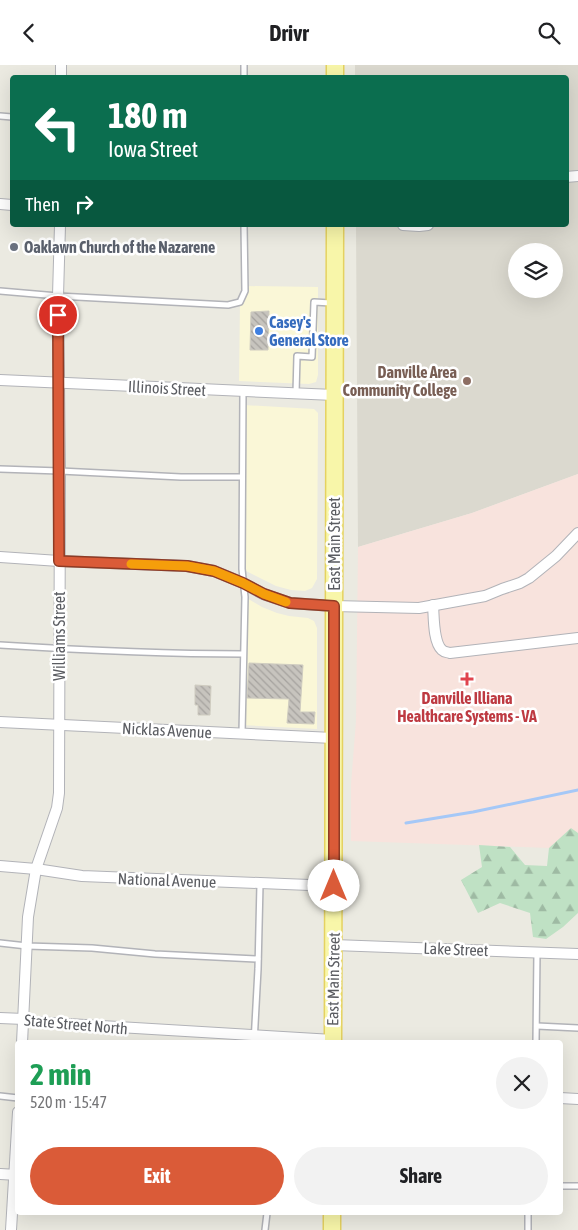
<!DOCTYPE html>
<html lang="en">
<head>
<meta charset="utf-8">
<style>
  :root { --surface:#fff; --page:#f2f2f2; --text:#202124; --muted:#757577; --accent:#da5b38 }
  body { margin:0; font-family:"Asap Condensed",sans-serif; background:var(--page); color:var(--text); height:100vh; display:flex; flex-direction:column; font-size:19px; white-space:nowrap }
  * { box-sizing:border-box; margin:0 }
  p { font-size:16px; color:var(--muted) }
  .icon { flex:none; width:28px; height:28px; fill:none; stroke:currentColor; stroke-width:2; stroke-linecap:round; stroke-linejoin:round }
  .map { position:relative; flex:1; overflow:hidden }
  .panel { position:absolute; left:15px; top:975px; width:548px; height:175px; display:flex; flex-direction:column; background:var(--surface); border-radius:5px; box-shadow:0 5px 20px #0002 }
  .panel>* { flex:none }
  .banner { position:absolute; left:10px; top:10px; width:559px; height:152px; border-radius:5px; box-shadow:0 5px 20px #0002; background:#0b6e4f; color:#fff; overflow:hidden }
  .controls { position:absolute; left:508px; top:178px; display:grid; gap:10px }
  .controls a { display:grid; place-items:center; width:55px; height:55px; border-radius:50%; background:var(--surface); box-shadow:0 5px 20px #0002; font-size:25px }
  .pin { position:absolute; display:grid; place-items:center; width:42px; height:42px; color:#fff; margin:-21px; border:2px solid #fff; border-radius:50%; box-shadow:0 1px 5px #0007 }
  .me { position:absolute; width:55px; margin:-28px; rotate:0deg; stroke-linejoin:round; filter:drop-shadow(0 0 4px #0008) }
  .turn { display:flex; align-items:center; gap:18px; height:105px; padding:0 15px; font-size:22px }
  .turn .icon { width:65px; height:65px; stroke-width:2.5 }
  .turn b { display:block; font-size:35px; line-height:42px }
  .then { display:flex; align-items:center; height:48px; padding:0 15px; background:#0003; gap:10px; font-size:19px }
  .round { display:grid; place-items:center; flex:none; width:52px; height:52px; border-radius:26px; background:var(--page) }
  .headline { display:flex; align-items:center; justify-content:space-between; height:85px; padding:0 15px }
  h1 { font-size:30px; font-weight:700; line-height:38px; color:#1e9e55 }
  .cta { display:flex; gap:10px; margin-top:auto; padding:10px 15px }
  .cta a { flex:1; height:58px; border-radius:30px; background:var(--accent); color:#fff; font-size:20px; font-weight:700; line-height:58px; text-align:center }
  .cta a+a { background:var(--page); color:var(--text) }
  header { display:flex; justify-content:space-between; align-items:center; height:65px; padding:0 15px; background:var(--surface); font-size:22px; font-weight:700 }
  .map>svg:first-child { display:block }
</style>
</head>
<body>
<header><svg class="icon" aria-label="back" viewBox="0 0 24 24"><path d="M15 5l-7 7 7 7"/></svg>Drivr<svg class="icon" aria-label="search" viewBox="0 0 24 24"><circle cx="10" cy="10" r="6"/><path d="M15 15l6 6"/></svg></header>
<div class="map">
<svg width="578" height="1165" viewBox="0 0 578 1165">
  <defs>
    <pattern id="forest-firs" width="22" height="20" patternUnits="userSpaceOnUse" patternTransform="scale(1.25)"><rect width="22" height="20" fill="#bfe1c4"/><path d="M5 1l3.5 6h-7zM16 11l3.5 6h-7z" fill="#9ebaa3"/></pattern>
    <pattern id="building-back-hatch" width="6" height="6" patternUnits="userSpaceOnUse" patternTransform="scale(1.25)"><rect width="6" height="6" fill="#c7c4be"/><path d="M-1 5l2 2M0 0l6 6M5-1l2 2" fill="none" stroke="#a5a29e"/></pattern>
  </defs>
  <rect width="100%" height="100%" fill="#ebeae1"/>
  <g fill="#faf7d7">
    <polygon points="245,221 318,222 318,310 316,317 309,319 239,316 240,237"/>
    <polygon points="243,340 314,344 318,348 317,514 312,523 305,526 291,525 276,521 242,504"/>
    <polygon points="245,532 262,542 277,548 289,551 308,553 314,556 317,563 317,664 242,660"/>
  </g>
  <path fill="#dbd9cf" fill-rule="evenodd" d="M 355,0 L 578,0 L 578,409 L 472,448 L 358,482 L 356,160 L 566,160 L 566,12 L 355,12 ZM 516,186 L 554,186 L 554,224 L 516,224 Z"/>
  <polygon fill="#f8e3dd" points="578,409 578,784 351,776 351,719 356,656 358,482 472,448"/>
  <polygon fill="url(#forest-firs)" points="571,763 578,768 578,848 563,862 546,874 533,872 530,848 500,838 478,848 461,815 482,802 479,780 510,782 525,800 547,801 549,783"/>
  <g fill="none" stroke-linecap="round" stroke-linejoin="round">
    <polyline stroke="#a5c8f7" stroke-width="3" points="406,758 473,747 578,725"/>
  </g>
  <g fill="url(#building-back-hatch)" stroke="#cfccc0">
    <polygon points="269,246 268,285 250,285 251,247"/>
    <polygon points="249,598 303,600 300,647 315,647 314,659 287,658 289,634 247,633"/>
    <polygon points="195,620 211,621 210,650 198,650 198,640 195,640"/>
  </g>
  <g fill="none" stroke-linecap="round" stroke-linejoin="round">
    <defs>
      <g id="service">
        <polyline points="244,0 244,12"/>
        <polyline points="0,51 12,52"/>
        <polyline points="0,226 58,231 228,240 240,237 245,226 244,160"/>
        <polyline points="296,328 297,291 312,292 314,237 331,238"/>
        <polyline points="0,404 60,406 181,412 242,412"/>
        <path d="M 0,580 C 81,585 162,589 243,589"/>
        <polyline points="242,668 245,532 242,504 243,327"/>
        <polyline points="0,878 27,881 92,883 155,889 258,894"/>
        <polyline points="537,961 578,963"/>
        <polyline points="254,978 258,904 260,819"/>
        <polyline points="536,978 537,887"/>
        <polyline points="0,1031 18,1033"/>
        <polyline points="560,1121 578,1121"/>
        <polyline points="265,1165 267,1148"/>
        <polyline points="528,1165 528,1148"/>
      </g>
      <g id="minor">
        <polyline points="61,12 61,0"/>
        <polyline points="566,112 578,111"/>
        <polyline points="0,139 12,140"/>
        <polyline points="403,160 419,161 428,160"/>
        <polyline points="0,315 334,330"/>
        <polyline points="0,492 59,496 187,501 214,506 243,518 263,529 290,538 333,541 419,543 485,531 502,524 520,518 529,513 556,491 578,468"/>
        <path d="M 433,540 C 434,552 433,577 442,585 C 444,587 447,587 450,588 L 578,573"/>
        <polyline points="0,657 333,673"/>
        <polyline points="0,801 36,804 82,811 334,821"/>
        <polyline points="334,880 578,889"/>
        <polyline points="0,953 24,954 35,957 333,975"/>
        <polyline points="22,978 28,852 36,804 57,743 59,728 60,406 58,231 60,160"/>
        <polyline points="560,1033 578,1034"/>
        <polyline points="0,1109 18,1110"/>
        <polyline points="11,1165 18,1047"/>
      </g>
      <g id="primary">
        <polyline points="335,12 335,0"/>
        <polyline points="333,978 335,160"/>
        <polyline points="332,1148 332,1165"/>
      </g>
    </defs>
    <use href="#service" stroke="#b2b3b8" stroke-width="8"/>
    <use href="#minor" stroke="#b2b3b8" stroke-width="12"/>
    <use href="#primary" stroke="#e5d260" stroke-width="19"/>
    <use href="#service" stroke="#fff" stroke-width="5"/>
    <use href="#minor" stroke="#fff" stroke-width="10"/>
    <use href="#primary" stroke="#f8f6a9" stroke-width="16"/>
  </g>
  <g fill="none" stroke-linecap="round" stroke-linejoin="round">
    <defs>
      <polyline id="route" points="58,250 59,496 187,501 214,506 243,518 264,529 290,538 334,541 334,821"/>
    </defs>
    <use href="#route" stroke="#8e3b24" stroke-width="12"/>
    <use href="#route" stroke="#da5b38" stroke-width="9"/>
    <polyline stroke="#f59e0b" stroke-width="9" points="131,499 187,501 214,506 243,518 264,529 286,537"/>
  </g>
  <circle fill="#6b7280" stroke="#fff" stroke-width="2" cx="14" cy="182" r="5"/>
  <circle fill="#3f7fe0" stroke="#fff" stroke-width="2" cx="259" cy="266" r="5"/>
  <circle fill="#8d6e63" stroke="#fff" stroke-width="2" cx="467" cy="316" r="5"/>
  <path fill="#e0444e" stroke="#fff" stroke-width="2" d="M464.5 606.5h5v5h5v5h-5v5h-5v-5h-5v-5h5z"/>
  <g text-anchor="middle" stroke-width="5" stroke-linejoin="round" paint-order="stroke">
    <g font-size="16" font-weight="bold" fill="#5b616d" stroke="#fff" text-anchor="start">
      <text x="24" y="188">Oaklawn Church of the Nazarene</text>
    </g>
    <g font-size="16" font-weight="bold" fill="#366cbe" stroke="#fff" text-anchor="start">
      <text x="269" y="263">Casey's<tspan x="269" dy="18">General Store</tspan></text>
    </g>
    <g font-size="16" font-weight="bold" fill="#785e54" stroke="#fff" text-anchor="end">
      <text x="457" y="313">Danville Area<tspan x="457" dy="18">Community College</tspan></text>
    </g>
    <g font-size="16" fill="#5a5c61" stroke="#fff">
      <text transform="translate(167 323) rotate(3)" y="6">Illinois Street</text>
      <text transform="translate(334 479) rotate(-90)" y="6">East Main Street</text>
      <text transform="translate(59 571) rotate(-90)" y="6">Williams Street</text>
      <text transform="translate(167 665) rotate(3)" y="6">Nicklas Avenue</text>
      <text transform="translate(167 815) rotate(2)" y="6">National Avenue</text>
      <text transform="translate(456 884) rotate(2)" y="6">Lake Street</text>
      <text transform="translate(333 914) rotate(-89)" y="6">East Main Street</text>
      <text transform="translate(76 959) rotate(5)" y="6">State Street North</text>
    </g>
    <g font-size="16" font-weight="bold" fill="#be3a42" stroke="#fff">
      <text x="467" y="639">Danville Illiana<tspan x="467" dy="18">Healthcare Systems - VA</tspan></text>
    </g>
  </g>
</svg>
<div class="controls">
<a><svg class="icon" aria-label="layers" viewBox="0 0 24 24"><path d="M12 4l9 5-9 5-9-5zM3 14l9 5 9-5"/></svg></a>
</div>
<div class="pin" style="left:58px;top:250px;background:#d93025"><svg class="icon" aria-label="arrive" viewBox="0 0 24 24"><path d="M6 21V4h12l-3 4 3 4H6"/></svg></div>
<svg class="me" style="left:334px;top:821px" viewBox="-20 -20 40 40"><circle r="19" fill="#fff"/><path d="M0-13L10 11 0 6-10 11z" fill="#da5b38"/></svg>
<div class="banner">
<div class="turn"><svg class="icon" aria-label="left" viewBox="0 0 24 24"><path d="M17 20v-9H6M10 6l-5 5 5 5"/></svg><div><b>180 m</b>Iowa Street</div></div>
<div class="then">Then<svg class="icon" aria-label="right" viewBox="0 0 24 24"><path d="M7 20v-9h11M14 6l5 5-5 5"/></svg></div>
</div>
<section class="panel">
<div class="headline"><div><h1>2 min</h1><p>520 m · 15:47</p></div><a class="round"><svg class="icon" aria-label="close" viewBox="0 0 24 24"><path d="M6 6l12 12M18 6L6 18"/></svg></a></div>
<div class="cta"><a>Exit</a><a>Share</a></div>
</section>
</div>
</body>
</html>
